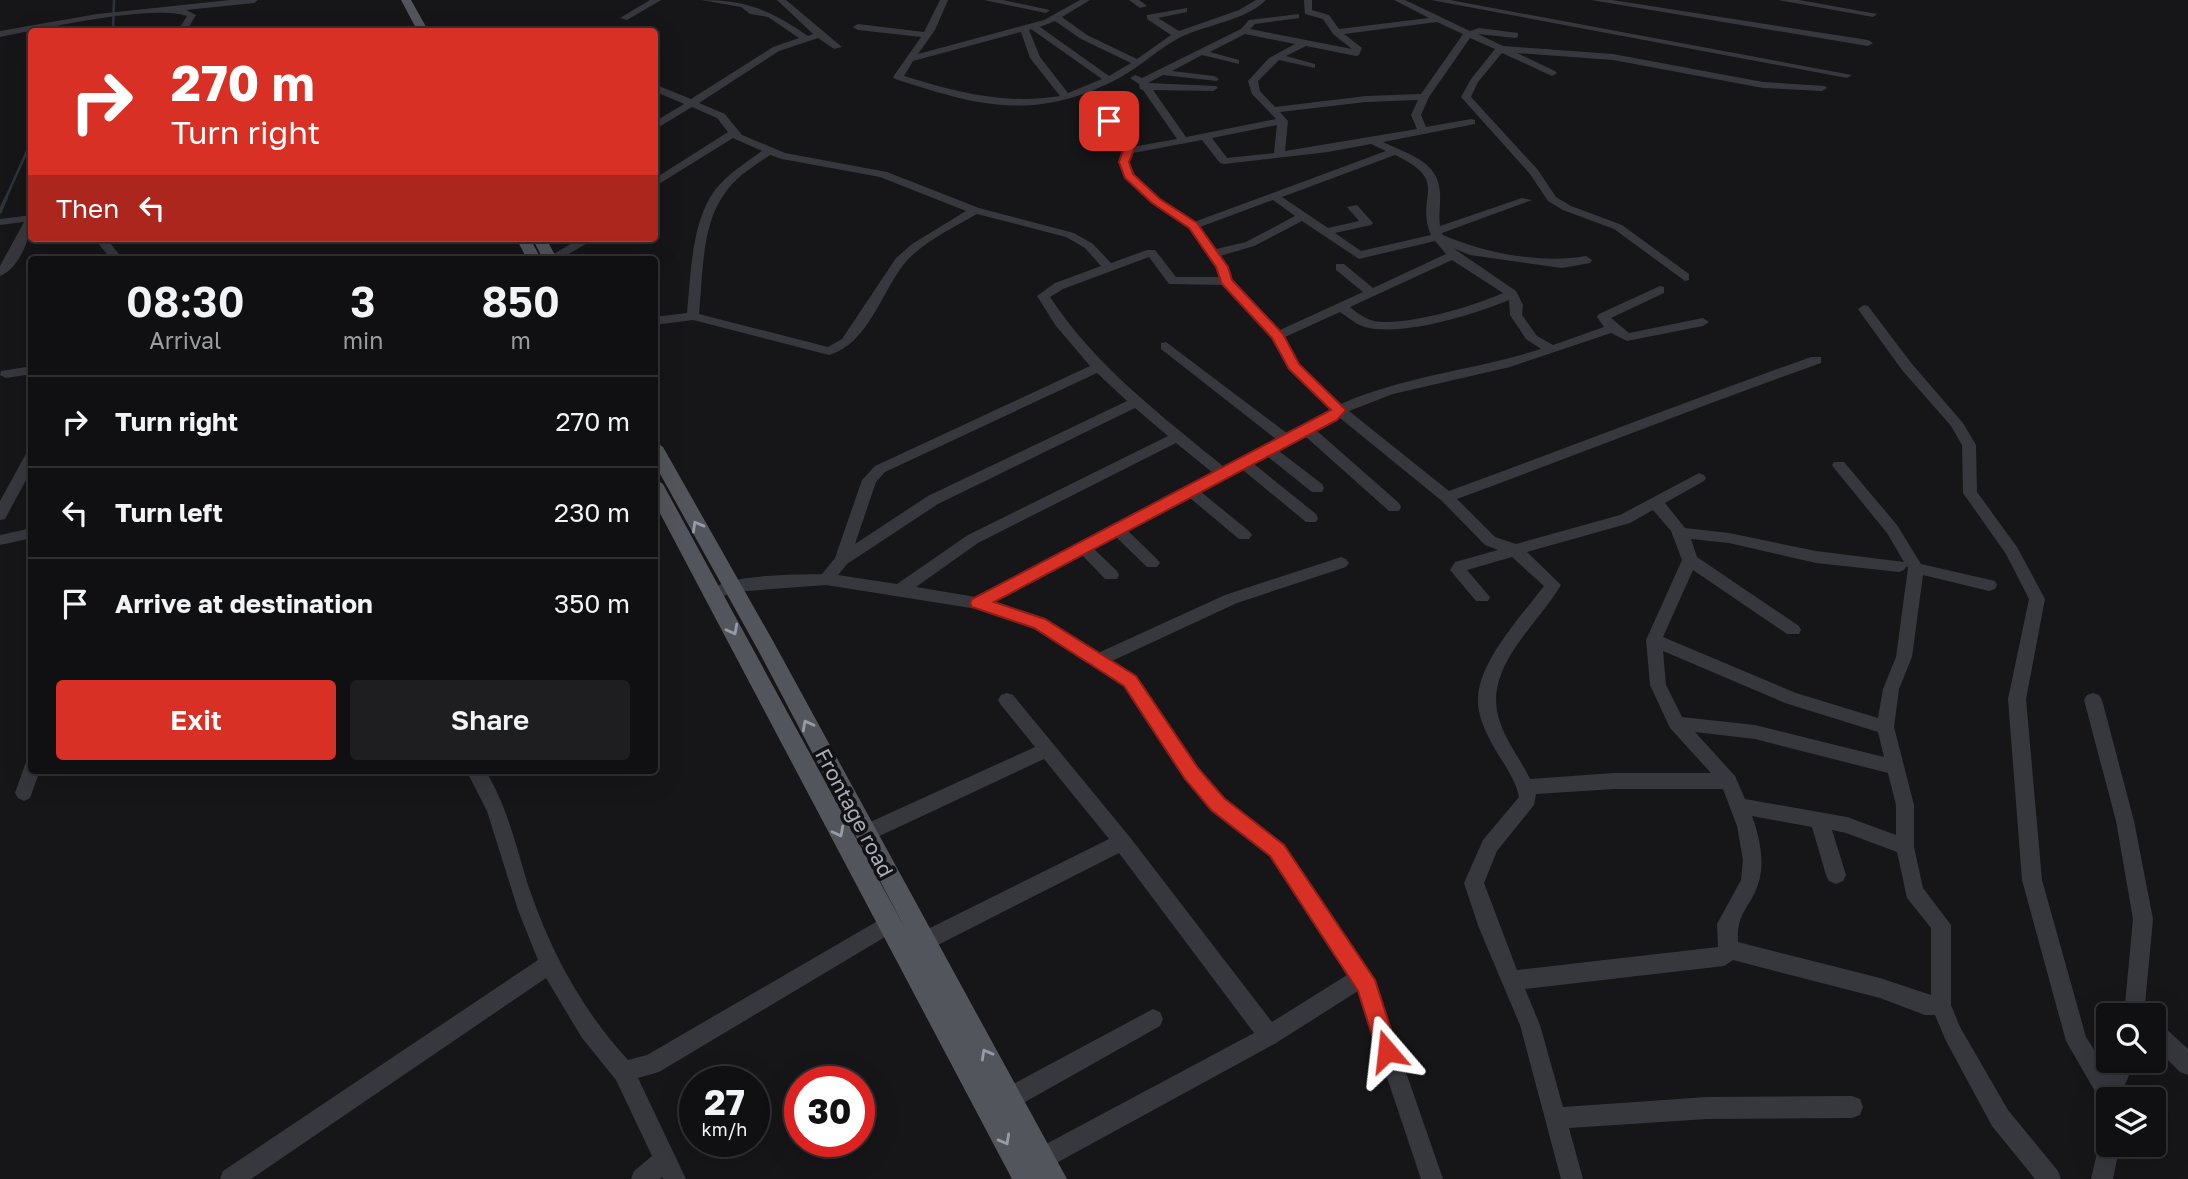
<!DOCTYPE html>
<html lang="en">
<head>
<meta charset="utf-8">
<style>
  :root { --surface:#101012; --page:#1e1e20; --text:#f1f3f6; --muted:#9c9d9f; --line:#303032; --accent:#d93025 }
  body { margin:0; font-family:"Golos Text",sans-serif; background:var(--page); color:var(--text); height:100vh; display:flex; flex-direction:column; font-size:26px; white-space:nowrap }
  * { box-sizing:border-box; margin:0 }
  p { font-size:23px; color:var(--muted) }
  .icon { flex:none; width:38px; height:38px; fill:none; stroke:currentColor; stroke-width:2; stroke-linecap:round; stroke-linejoin:round }
  .map { position:relative; flex:1; overflow:hidden }
  .side { position:absolute; left:28px; top:256px; width:630px; height:518px; display:flex; flex-direction:column; background:var(--surface); border-radius:7px; box-shadow:0 7px 28px #0002,0 0 0 2px var(--line) }
  .side>* { flex:none }
  .top-card { position:absolute; left:28px; top:28px; width:630px; height:214px; border-radius:7px; box-shadow:0 7px 28px #0002,0 0 0 2px var(--line); background:#d93025; color:#fff; overflow:hidden }
  .controls { position:absolute; left:2096px; top:1003px; display:grid; gap:14px }
  .controls a { display:grid; place-items:center; width:70px; height:70px; border-radius:7px; background:var(--surface); box-shadow:0 7px 28px #0002,0 0 0 2px var(--line); font-size:35px }
  .speed { position:absolute; left:679px; top:1066px; display:flex; gap:14px; font-size:35px; font-weight:700; text-align:center }
  .speed>* { display:grid; place-content:center; width:91px; height:91px; border-radius:50%; background:var(--surface); box-shadow:0 7px 28px #0002,0 0 0 2px var(--line); line-height:1 }
  .speed small { font-size:18px; font-weight:400 }
  .speed .limit { border:10px solid #d22; background:#fff; color:#111 }
  .pin { position:absolute; display:grid; place-items:center; width:60px; height:60px; color:#fff; margin:-30px; border-radius:14px; box-shadow:0 4px 10px #0006 }
  .me { position:absolute; width:77px; margin:-38px; rotate:343deg; stroke-linejoin:round; filter:drop-shadow(0 0 5px #0008) }
  .turn { display:flex; align-items:center; gap:24px; height:147px; padding:0 28px; font-size:32px }
  .turn .icon { width:91px; height:91px; stroke-width:2.5 }
  .turn b { display:block; font-size:49px; line-height:60px }
  .then { display:flex; align-items:center; height:66px; padding:0 28px; background:#0003; gap:14px; font-size:26px }
  .eta { display:flex; justify-content:space-evenly; align-items:center; height:119px; text-align:center }
  .eta b { font-size:42px; font-weight:600; line-height:49px }
  .button { display:flex; gap:14px; margin-top:auto; padding:14px 28px }
  .button a { flex:1; height:80px; border-radius:7px; background:var(--accent); color:#fff; font-size:28px; font-weight:600; line-height:80px; text-align:center }
  .button a+a { background:var(--page); color:var(--text) }
  ul { padding:0; list-style:none }
  li { display:flex; align-items:center; gap:21px; height:91px; padding:0 28px; border-top:2px solid var(--line) }
  li div { flex:1 }
  li b { display:block; font-size:26px }
  li em { font-style:normal }
  .map>svg:first-child { display:block }
</style>
</head>
<body>
<div class="map">
<svg width="2188" height="1179" viewBox="0 0 2188 1179">
  <rect width="100%" height="100%" fill="#161618"/>
  <g fill="none" stroke-linecap="round" stroke-linejoin="round">
    <g stroke="#2c353c" stroke-width="2.5">
      <polyline points="113,32 114,0"/>
      <polyline points="5,200 32,140"/>
    </g>
    <polyline stroke="#2c353c" stroke-width="3.5" points="0,212 6,198"/>
    <g fill="#37383d" fill-rule="evenodd">
      <path d="M 230,0 L 258,0 L 254,3 L 186,10 L 196,15 L 186,32 L 177,32 L 187,16 C 152,4 41,29 0,37 L 0,31 L 97,14 Z"/>
      <polygon points="650,0 661,0 627,20 620,18"/>
      <path d="M 701,0 C 747,0 770,10 808,36 L 813,34 L 777,0 L 786,0 L 842,47 L 834,49 L 818,38 L 779,51 L 699,103 L 725,114 L 742,135 L 785,153 L 887,172 L 979,208 L 1074,233 L 1093,244 L 1111,263 L 1147,250 L 1155,250 L 1176,277 L 1220,277 C 1215,263 1199,238 1188,228 C 1164,206 1129,195 1119,162 L 1124,151 L 1104,121 L 1113,119 L 1132,147 L 1177,139 L 1143,90 L 1140,89 L 1139,84 L 1130,78 L 1135,75 L 1142,78 L 1241,29 L 1249,20 L 1299,14 L 1299,18 L 1255,24 L 1250,29 L 1352,49 L 1333,34 L 1323,19 L 1305,14 L 1304,0 L 1312,0 L 1312,10 L 1329,15 L 1339,29 L 1429,18 L 1394,0 L 1405,0 L 1470,31 L 1479,28 L 1518,33 L 1518,37 L 1515,38 L 1478,34 L 1503,46 L 1613,54 L 1763,82 L 1825,86 L 1827,88 L 1822,91 L 1763,88 L 1613,60 L 1517,53 L 1555,71 L 1557,73 L 1552,76 L 1502,53 L 1478,82 L 1471,97 L 1538,170 L 1556,197 L 1571,206 L 1622,225 L 1689,274 L 1689,280 L 1685,281 L 1614,229 L 1563,210 L 1548,201 L 1530,174 L 1461,97 L 1471,79 L 1495,49 L 1470,38 L 1429,97 L 1421,115 L 1426,127 L 1471,119 L 1475,120 L 1475,124 L 1383,142 C 1403,152 1435,160 1439,186 C 1442,199 1438,213 1440,226 L 1522,198 L 1532,200 L 1442,233 L 1443,235 C 1484,253 1541,264 1586,256 L 1592,260 L 1590,263 L 1562,268 L 1470,255 L 1453,248 L 1516,291 L 1523,305 L 1522,315 L 1537,336 L 1553,345 L 1604,327 L 1597,317 L 1599,314 L 1660,286 L 1664,287 L 1664,293 L 1611,318 L 1629,333 L 1703,318 L 1709,322 L 1703,326 L 1627,341 L 1611,333 L 1510,367 L 1393,394 L 1349,411 L 1449,491 C 1570,447 1690,400 1811,357 L 1821,357 L 1821,363 C 1699,406 1579,454 1457,499 L 1495,537 L 1516,544 L 1620,515 L 1699,473 L 1704,475 L 1706,478 L 1704,481 L 1665,503 L 1685,528 L 1729,533 L 1816,551 L 1904,562 L 1887,533 L 1834,468 L 1832,465 L 1834,462 L 1844,462 L 1897,525 L 1921,564 L 1995,581 L 1997,585 L 1995,589 L 1989,591 L 1923,575 L 1912,657 L 1899,689 L 1894,727 L 1914,805 L 1914,847 L 1923,888 L 1951,925 L 1951,1005 L 1960,1027 L 2008,1110 L 2058,1171 L 2061,1179 L 2035,1179 L 1992,1126 L 1946,1041 L 1935,1015 L 1925,1015 L 1880,998 L 1733,960 L 1724,966 L 1525,989 L 1540,1025 L 1563,1107 L 1707,1097 L 1852,1096 L 1860,1099 L 1863,1107 L 1860,1115 L 1852,1118 L 1707,1119 L 1569,1128 L 1583,1179 L 1561,1179 L 1520,1025 L 1479,928 L 1464,883 L 1483,840 L 1519,797 C 1515,775 1496,755 1487,734 C 1482,723 1477,710 1478,697 C 1480,660 1522,615 1544,586 L 1512,557 L 1467,570 L 1490,597 L 1488,601 L 1476,601 L 1450,570 L 1455,562 L 1498,550 L 1485,545 L 1442,501 L 1340,418 L 1317,431 L 1399,503 L 1401,507 L 1399,511 L 1389,511 L 1306,437 L 1279,451 L 1322,484 L 1324,488 L 1322,492 L 1312,492 L 1268,457 L 1254,464 L 1316,514 L 1318,518 L 1316,522 L 1306,522 L 1243,470 L 1201,492 L 1249,531 L 1252,535 L 1249,539 L 1239,539 L 1190,498 L 1128,531 L 1157,559 L 1160,563 L 1157,567 L 1147,567 L 1116,537 L 1094,549 L 1117,571 L 1119,575 L 1117,579 L 1105,579 L 1082,555 L 993,602 L 1046,620 L 1098,653 L 1225,595 L 1341,557 L 1346,559 L 1349,563 L 1346,567 L 1237,603 L 1112,661 L 1136,676 L 1198,768 L 1224,798 L 1284,844 L 1374,980 L 1443,1179 L 1421,1179 L 1358,991 L 1276,1043 L 1049,1167 L 1041,1170 L 1033,1167 L 1030,1159 L 1033,1151 L 1254,1033 L 1119,853 L 932,948 L 925,950 L 918,948 L 915,941 L 918,934 L 1109,839 L 1044,759 L 871,840 L 864,842 L 857,840 L 855,834 L 857,828 L 1035,747 L 1001,705 L 998,700 L 1001,695 L 1007,693 L 1013,695 L 1129,836 L 1272,1022 L 1347,975 L 1270,856 L 1212,810 L 1186,778 L 1124,686 L 1034,628 L 977,609 L 826,585 L 734,592 L 714,600 L 708,598 L 706,594 C 721,573 796,575 822,574 L 835,558 L 862,480 L 875,466 L 1090,366 L 1056,326 L 1037,296 L 1055,283 L 1101,266 L 1085,248 L 1066,237 L 977,214 C 953,228 922,242 904,264 C 881,293 868,344 829,355 L 693,320 L 654,325 L 654,317 L 687,313 C 691,274 691,223 715,190 C 728,174 745,163 762,151 L 733,138 L 654,187 L 654,179 L 728,132 L 717,118 L 692,107 L 654,130 L 654,122 L 684,104 L 654,91 L 654,84 L 691,99 L 773,47 L 799,38 L 768,17 L 750,14 L 741,7 ZM 1437,22 L 1463,34 L 1421,94 L 1366,96 L 1275,107 L 1260,91 L 1258,81 L 1279,60 L 1315,68 L 1315,64 L 1286,56 L 1306,46 L 1356,56 L 1359,55 L 1362,48 L 1344,34 ZM 1245,34 L 1295,44 L 1269,58 L 1248,81 L 1252,94 L 1276,119 L 1186,137 L 1153,90 L 1213,91 L 1218,88 L 1216,86 L 1148,83 L 1163,75 L 1217,81 L 1219,79 L 1214,76 L 1172,71 L 1202,55 L 1239,64 L 1239,60 L 1210,52 ZM 1418,100 L 1411,115 L 1417,129 L 1285,151 L 1288,121 L 1280,112 L 1366,102 ZM 1277,125 L 1274,153 L 1227,158 L 1212,138 ZM 1202,140 L 1220,163 L 1224,164 L 1328,152 L 1371,144 L 1386,151 L 1194,222 C 1171,206 1138,189 1129,162 L 1133,153 ZM 770,155 L 782,159 L 880,177 L 966,211 L 912,244 L 896,258 L 842,339 L 828,347 L 699,314 C 703,276 701,225 725,193 C 736,177 754,166 770,155 ZM 1395,155 C 1452,182 1414,195 1431,235 L 1361,251 L 1335,233 L 1371,225 L 1373,223 L 1357,205 L 1347,207 L 1359,221 L 1328,228 L 1282,197 ZM 1273,200 L 1295,216 L 1246,242 L 1216,249 L 1200,227 ZM 1302,221 L 1359,259 L 1435,241 L 1446,254 L 1373,288 L 1344,264 L 1336,264 L 1336,270 L 1363,292 L 1280,330 L 1233,280 L 1220,256 L 1254,246 ZM 1149,257 L 1169,284 L 1224,285 L 1272,337 L 1288,369 L 1332,411 L 1288,434 L 1166,342 L 1161,343 L 1161,349 L 1277,440 L 1224,467 C 1161,415 1096,367 1050,297 L 1063,289 ZM 1452,260 L 1503,293 C 1475,306 1404,327 1374,321 C 1365,319 1357,313 1350,307 ZM 1509,300 L 1510,315 L 1526,339 L 1541,349 C 1475,370 1404,376 1341,404 L 1299,364 L 1285,337 L 1340,312 C 1349,318 1358,326 1369,328 C 1407,335 1473,315 1509,300 ZM 1097,373 L 1127,401 L 928,496 L 855,544 L 876,482 L 885,472 ZM 1135,408 L 1168,436 L 968,535 L 897,584 L 838,575 L 847,564 L 938,504 ZM 1176,443 L 1213,473 L 976,597 L 916,587 L 978,543 ZM 1653,510 L 1671,531 L 1682,560 L 1646,640 L 1650,685 L 1670,728 L 1711,773 L 1614,773 L 1530,779 C 1521,760 1507,743 1500,722 C 1481,669 1537,626 1561,585 L 1527,552 L 1630,523 ZM 1691,539 L 1729,543 L 1816,563 L 1899,572 L 1904,570 L 1907,566 L 1905,563 L 1908,568 L 1896,657 L 1883,689 L 1878,718 L 1796,693 L 1663,637 L 1693,570 L 1787,634 L 1799,634 L 1801,630 L 1799,626 L 1697,557 ZM 1663,651 L 1785,703 L 1878,732 L 1884,757 L 1755,725 L 1682,717 L 1666,685 ZM 1695,732 L 1755,739 L 1888,773 L 1896,805 L 1896,835 L 1847,817 L 1745,799 L 1735,776 ZM 1614,789 L 1723,789 L 1737,826 L 1743,860 L 1741,880 L 1717,924 L 1718,947 L 1517,970 L 1484,883 L 1497,851 L 1534,805 L 1536,794 ZM 1752,816 L 1812,827 L 1826,875 L 1829,881 L 1836,884 L 1843,881 L 1846,875 L 1832,830 L 1846,833 L 1897,852 L 1907,898 L 1931,928 L 1931,995 L 1880,978 L 1738,942 C 1736,911 1752,907 1759,881 C 1765,861 1759,835 1752,816 Z"/>
      <path d="M 940,0 L 948,0 L 935,30 L 918,54 L 1044,20 L 1080,0 L 1090,0 L 1062,17 L 1087,35 L 1137,59 L 1171,35 L 1147,19 L 1147,15 L 1187,8 L 1187,12 L 1158,18 L 1179,31 L 1239,10 L 1256,0 L 1266,0 C 1243,22 1206,24 1179,38 C 1158,49 1141,66 1121,77 C 1037,122 981,107 895,79 L 893,77 L 921,37 L 858,30 L 853,27 L 858,24 L 924,32 ZM 1055,21 L 1081,39 L 1131,63 L 1109,76 L 1040,27 ZM 1031,29 L 1102,79 L 1068,93 L 1040,57 L 1029,30 ZM 1021,32 L 1030,58 L 1060,96 C 1005,105 956,92 904,76 L 913,61 Z"/>
      <polygon points="984,0 1003,0 1050,10 1046,13"/>
      <polygon points="1129,0 1139,0 1147,6 1140,8"/>
      <polygon points="1431,0 1450,0 1852,75 1847,78"/>
      <polygon points="1591,0 1612,0 1868,40 1873,43 1868,46"/>
      <polygon points="1778,0 1799,0 1877,14 1873,17"/>
      <path d="M 32,215 C 32,235 20,268 0,276 L 0,266 L 24,222 L 0,225 L 0,219 Z"/>
      <polygon points="94,238 106,238 123,259 111,259"/>
      <polygon points="581,238 596,238 560,259 545,259"/>
      <polygon points="1864,305 1868,306 1912,364 1963,423 1976,445 1977,492 2017,547 2045,599 2026,699 2042,880 2086,1037 2109,1073 2114,1060 2135,1060 2121,1095 2123,1099 2109,1099 2109,1109 2104,1107 2066,1041 2022,880 2008,699 2029,599 2006,554 1963,493 1962,445 1951,426 1902,370 1860,312 1858,309"/>
      <polygon points="32,366 32,374 6,378 0,375 1,371"/>
      <polygon points="32,450 32,469 5,519 0,520 0,501 27,452"/>
      <polygon points="32,528 32,538 0,545 0,535"/>
      <polygon points="2093,693 2099,695 2102,700 2134,821 2153,919 2144,1015 2124,1015 2133,919 2116,821 2084,700 2087,695"/>
      <polygon points="32,760 32,770 40,770 30,798 24,801 18,798 15,793 26,762"/>
      <path d="M 466,770 L 485,770 C 507,805 516,846 528,885 C 550,950 581,1009 628,1060 L 647,1055 L 881,919 L 888,916 L 895,919 L 898,925 L 895,931 L 659,1072 L 638,1078 L 686,1179 L 663,1179 L 662,1177 L 660,1179 L 631,1179 L 634,1171 L 652,1156 L 616,1080 L 582,1038 L 546,978 L 251,1179 L 220,1179 L 223,1171 L 538,960 L 518,910 L 487,811 Z"/>
      <polygon points="1153,1009 1160,1012 1163,1019 1160,1026 1018,1106 1010,1109 1002,1106 999,1098 1002,1090"/>
      <polygon points="2154,1021 2161,1024 2188,1049 2188,1075 2180,1072 2154,1046"/>
      <polygon points="2109,1133 2109,1144 2120,1144 2113,1179 2091,1179 2101,1136"/>
    </g>
    <g fill="#53555c" fill-rule="evenodd">
      <polygon points="401,0 411,0 429,32 418,32"/>
      <polygon points="516,238 530,238 541,259 527,259"/>
      <polygon points="532,238 546,238 557,259 543,259"/>
      <polygon points="654,441 663,447 773,641 1067,1179 1012,1179 654,502 654,478 663,484 905,928 758,650 654,463"/>
    </g>
  </g>
  <defs><path id="oneway-chevron" d="M-2-3.5L2.5 0L-2 3.5" fill="none" stroke-width="1.6" stroke-linecap="round" stroke-linejoin="round" transform="scale(1.75)"/></defs>
  <g stroke="#979ba6">
    <use href="#oneway-chevron" transform="translate(697 526) rotate(-119)"/>
    <use href="#oneway-chevron" transform="translate(733 630) rotate(62)"/>
    <use href="#oneway-chevron" transform="translate(807 725) rotate(-118)"/>
    <use href="#oneway-chevron" transform="translate(839 832) rotate(62)"/>
    <use href="#oneway-chevron" transform="translate(986 1054) rotate(-119)"/>
    <use href="#oneway-chevron" transform="translate(1005 1140) rotate(61)"/>
  </g>
  <polygon fill="#d93025" stroke="#8d1f18" stroke-width="2" points="1105,119 1112,119 1134,150 1129,162 1133,174 1160,199 1197,223 1228,267 1232,280 1283,334 1299,364 1346,410 1337,420 994,602 1045,619 1136,676 1198,768 1224,798 1284,845 1375,980 1398,1051 1395,1059 1387,1062 1380,1059 1377,1051 1358,991 1270,856 1211,810 1185,779 1124,686 1034,628 972,607 970,603 972,599 1331,410 1289,369 1272,338 1222,284 1216,267 1189,228 1152,203 1125,178 1119,162 1123,150"/>
  <g text-anchor="middle" stroke-width="7" stroke-linejoin="round" paint-order="stroke">
    <g font-size="21" fill="#a8adb8" stroke="#111113">
      <text transform="translate(854 813) rotate(62)" y="7">Frontage road</text>
    </g>
  </g>
</svg>
<div class="controls">
<a><svg class="icon" aria-label="search" viewBox="0 0 24 24"><circle cx="10" cy="10" r="6"/><path d="M15 15l6 6"/></svg></a>
<a><svg class="icon" aria-label="layers" viewBox="0 0 24 24"><path d="M12 4l9 5-9 5-9-5zM3 14l9 5 9-5"/></svg></a>
</div>
<div class="speed"><div>27<small>km/h</small></div><div class="limit">30</div></div>
<div class="pin" style="left:1109px;top:121px;background:#d93025"><svg class="icon" aria-label="arrive" viewBox="0 0 24 24"><path d="M6 21V4h12l-3 4 3 4H6"/></svg></div>
<svg class="me" style="left:1387px;top:1051px" viewBox="-20 -20 40 40"><path d="M0-17L14 15 0 8-14 15z" fill="#d93025" stroke="#fff" stroke-width="4"/></svg>
<div class="top-card">
<div class="turn"><svg class="icon" aria-label="right" viewBox="0 0 24 24"><path d="M7 20v-9h11M14 6l5 5-5 5"/></svg><div><b>270 m</b>Turn right</div></div>
<div class="then">Then<svg class="icon" aria-label="left" viewBox="0 0 24 24"><path d="M17 20v-9H6M10 6l-5 5 5 5"/></svg></div>
</div>
<section class="side">
<div class="eta">
<div><b>08:30</b><p>Arrival</p></div>
<div><b>3</b><p>min</p></div>
<div><b>850</b><p>m</p></div>
</div>
<ul>
<li><svg class="icon" aria-label="right" viewBox="0 0 24 24"><path d="M7 20v-9h11M14 6l5 5-5 5"/></svg><div><b>Turn right</b></div><em>270 m</em></li>
<li><svg class="icon" aria-label="left" viewBox="0 0 24 24"><path d="M17 20v-9H6M10 6l-5 5 5 5"/></svg><div><b>Turn left</b></div><em>230 m</em></li>
<li><svg class="icon" aria-label="arrive" viewBox="0 0 24 24"><path d="M6 21V4h12l-3 4 3 4H6"/></svg><div><b>Arrive at destination</b></div><em>350 m</em></li>
</ul>
<div class="button"><a>Exit</a><a>Share</a></div>
</section>
</div>
</body>
</html>
